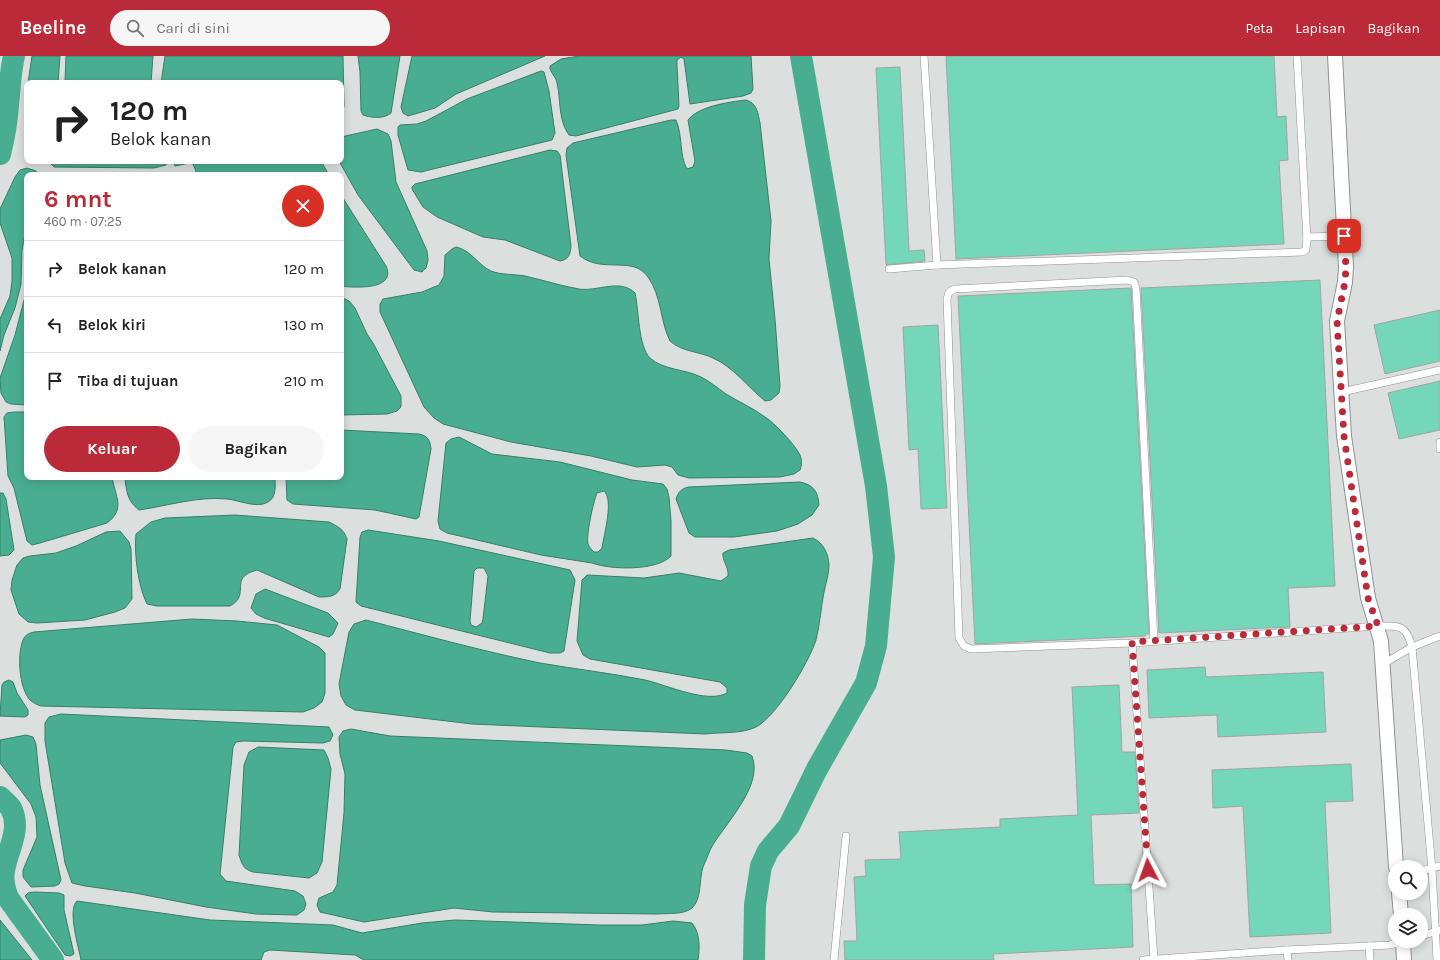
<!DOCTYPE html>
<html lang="id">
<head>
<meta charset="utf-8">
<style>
  :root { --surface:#fff; --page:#f6f6f6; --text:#222; --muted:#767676; --line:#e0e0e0; --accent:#bb2a38 }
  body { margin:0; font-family:Karla,sans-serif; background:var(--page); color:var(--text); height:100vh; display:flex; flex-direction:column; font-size:15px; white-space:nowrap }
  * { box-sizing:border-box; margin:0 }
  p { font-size:13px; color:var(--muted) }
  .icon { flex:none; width:22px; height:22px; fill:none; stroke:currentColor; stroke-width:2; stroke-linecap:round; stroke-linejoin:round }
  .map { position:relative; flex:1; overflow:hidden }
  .sheet { position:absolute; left:24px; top:116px; width:320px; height:308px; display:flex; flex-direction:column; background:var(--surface); border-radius:8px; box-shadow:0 2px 10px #0003 }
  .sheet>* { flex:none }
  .hud { position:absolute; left:24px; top:24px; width:320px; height:84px; border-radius:8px; box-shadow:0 2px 10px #0003; background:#fff; color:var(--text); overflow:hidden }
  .buttons { position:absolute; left:1388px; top:804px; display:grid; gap:8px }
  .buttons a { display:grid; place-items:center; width:40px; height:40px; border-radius:50%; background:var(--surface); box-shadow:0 2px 10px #0003; font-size:20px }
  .pin { position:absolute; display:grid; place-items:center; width:34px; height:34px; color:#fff; margin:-17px; border-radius:8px; box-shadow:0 2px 6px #0006 }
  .me { position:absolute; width:44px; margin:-22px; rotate:356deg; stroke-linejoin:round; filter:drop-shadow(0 0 3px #0008) }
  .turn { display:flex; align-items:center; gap:14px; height:84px; padding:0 20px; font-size:18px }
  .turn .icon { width:52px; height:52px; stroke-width:2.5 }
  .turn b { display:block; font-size:28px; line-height:34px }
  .round { display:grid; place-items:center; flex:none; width:42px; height:42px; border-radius:21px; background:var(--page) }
  .overview { display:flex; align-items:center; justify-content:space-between; height:68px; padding:0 20px }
  h1 { font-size:24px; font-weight:700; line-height:30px; color:var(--accent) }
  .primary-button { display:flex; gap:8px; margin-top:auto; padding:8px 20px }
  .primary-button a { flex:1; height:46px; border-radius:24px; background:var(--accent); color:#fff; font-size:16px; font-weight:700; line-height:46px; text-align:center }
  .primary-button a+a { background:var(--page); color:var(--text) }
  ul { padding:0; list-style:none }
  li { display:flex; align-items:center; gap:12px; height:56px; padding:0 20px; border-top:1px solid var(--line) }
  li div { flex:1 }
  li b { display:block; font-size:15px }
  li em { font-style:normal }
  header { display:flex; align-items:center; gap:24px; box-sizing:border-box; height:56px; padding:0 20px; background:var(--accent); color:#fff }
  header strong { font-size:19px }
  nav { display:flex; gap:22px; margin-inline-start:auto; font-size:14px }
  .search { width:280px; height:36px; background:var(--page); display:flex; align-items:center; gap:10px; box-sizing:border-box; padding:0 14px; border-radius:22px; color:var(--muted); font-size:15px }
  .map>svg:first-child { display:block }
</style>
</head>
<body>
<header>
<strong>Beeline</strong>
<div class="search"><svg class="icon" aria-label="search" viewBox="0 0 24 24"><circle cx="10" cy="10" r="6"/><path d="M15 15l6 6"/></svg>Cari di sini</div>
<nav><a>Peta</a><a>Lapisan</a><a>Bagikan</a></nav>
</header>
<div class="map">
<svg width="1440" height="904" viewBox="0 0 1440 904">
  <rect width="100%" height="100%" fill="#dbe0de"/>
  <g fill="#49ae91" stroke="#377e6a" fill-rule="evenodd">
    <polygon points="32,0 60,0 58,27 28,27"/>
    <polygon points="66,0 153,0 151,27 65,27"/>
    <polygon points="165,0 343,0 344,50 342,59 341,60 341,27 161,27"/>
    <path d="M 358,0 L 400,0 L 391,57 C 384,63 372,62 363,59 L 361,55 L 360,16 Z"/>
    <polygon points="412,0 545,0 456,38 435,52 408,60 403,57 401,51"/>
    <path d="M 579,0 L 751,0 L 753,33 L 751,37 L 743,40 L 690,48 L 684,3 L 681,1 L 677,4 L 677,9 L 679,50 L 678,53 L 576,80 L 569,79 C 558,64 561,44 557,27 C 556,20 549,16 550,10 L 561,3 Z"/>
    <polygon points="541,15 544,16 549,35 555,77 552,84 421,116 408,114 398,79 398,71 400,69 417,68 426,65 467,43"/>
    <path d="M 746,44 C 757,47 758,57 760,67 L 771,165 L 769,203 L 775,263 L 780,330 L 779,337 L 771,344 L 765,345 C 748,331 732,310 713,302 C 698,295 682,296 670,285 C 660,265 662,241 648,221 C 633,199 603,218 580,200 L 566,99 L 567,92 L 573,87 L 671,64 L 676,64 C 683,80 679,99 687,113 L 693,111 L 695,105 L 688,64 C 699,50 729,46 746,44 Z"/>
    <polygon points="377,73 388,78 391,85 396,126 427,195 428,204 426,212 422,216 414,214 358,139 339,105 341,105 341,81"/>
    <path d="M 550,94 L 557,95 L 560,99 L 571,190 C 570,199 569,203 560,205 L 505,184 L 483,181 L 437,161 L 423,151 L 412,133 L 412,131 L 415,128 Z"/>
    <polygon points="51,105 167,105 166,109 154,112 54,111 51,108"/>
    <polygon points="173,105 321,105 329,119 195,119 196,115 193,108 189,107 175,110"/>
    <polygon points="27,112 36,115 37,119 27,119 27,167 22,194 21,228 15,252 4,279 0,295 0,263 10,240 12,225 12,202 0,167 0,153 15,121 20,114"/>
    <path d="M 341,139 L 386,210 C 397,234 355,232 341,230 Z"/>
    <path d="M 456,191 C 471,194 478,209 491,215 C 501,219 514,218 525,220 C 543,224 561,230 579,233 C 597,236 620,222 635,237 C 639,254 638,290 650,302 C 663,314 685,313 701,321 C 709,325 718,332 726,338 C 739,346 753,352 765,361 C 774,366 796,390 800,399 C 802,404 802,409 800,414 L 794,418 L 780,421 L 689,422 L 678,419 L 672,411 L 665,409 L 637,411 L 591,400 L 511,386 L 443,368 L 434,362 L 424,351 L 380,256 L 380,248 L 383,243 L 422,236 L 439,229 L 444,220 L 445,199 L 452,193 Z"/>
    <polygon points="27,233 27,349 11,348 6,346 1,337 0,322 15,279"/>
    <polygon points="341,241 349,245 355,252 367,278 373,287 401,340 401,351 397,355 387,358 341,359"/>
    <path d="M 14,356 L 27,356 L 27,421 L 112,421 C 115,440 126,453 107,467 L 40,487 L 32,489 L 27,485 L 14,432 L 8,420 L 4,361 L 7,357 Z"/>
    <path d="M 341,374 L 419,378 C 428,380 430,384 431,393 L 419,461 L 416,463 L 375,454 L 293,448 L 287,444 L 286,421 L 341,421 Z"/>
    <path d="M 459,381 L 492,398 L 560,406 L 632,424 L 663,428 L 667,433 L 669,441 L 671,465 L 671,500 C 657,515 611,514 592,507 L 541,499 L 447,477 L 440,473 L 438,465 L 446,387 L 451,383 ZM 604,435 C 614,444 604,478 602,492 L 598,496 L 594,496 C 592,494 589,491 588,488 C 586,479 593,447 597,437 Z"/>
    <path d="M 125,421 L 275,421 C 275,429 277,441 268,446 C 257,453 239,444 227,443 C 198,440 167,450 139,454 C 127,445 126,434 125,421 Z"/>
    <path d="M 800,426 C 814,429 818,436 819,449 L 812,459 L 798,468 L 777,475 L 734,481 L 695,481 L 689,477 L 676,443 C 678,436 682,432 689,431 Z"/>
    <polygon points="0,437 3,437 6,443 14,494 9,499 0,500"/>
    <path d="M 235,459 L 329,466 C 337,470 344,473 347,483 L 340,533 C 335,541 328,541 319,541 L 257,514 C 227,522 252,538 230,550 L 157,550 L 147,548 C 138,530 134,498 136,478 L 151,466 L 165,462 Z"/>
    <path d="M 368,474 L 439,485 L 570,514 L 575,524 L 564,595 L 560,597 L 550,597 L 361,550 L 356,546 L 360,481 L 362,476 ZM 477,512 L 484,512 L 488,520 L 483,563 L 482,567 L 476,571 L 471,569 L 470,565 L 474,515 Z"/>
    <polygon points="120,475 129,486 131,493 132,543 125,552 115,556 85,564 37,567 28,566 19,558 11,534 12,524 17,509 23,502 30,500 56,497 76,490 106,476"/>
    <path d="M 813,482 C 823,487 828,496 829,509 C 829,517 826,527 824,536 C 821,551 820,568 816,584 C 809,606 777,660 756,671 C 742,678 721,676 705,678 L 472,668 L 355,654 L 346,649 L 341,640 L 339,628 L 349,576 L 354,568 L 366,564 C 424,579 482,595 540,607 C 575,613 610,617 645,624 C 667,629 707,648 727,637 L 727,632 L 720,626 L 590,603 L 583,599 L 577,585 L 582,524 L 587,519 L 644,522 L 679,517 L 721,525 L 728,520 C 729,511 722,505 723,497 L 729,494 Z"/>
    <polygon points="265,533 328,557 338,567 333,578 329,581 264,562 256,558 251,552 256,538"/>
    <path d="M 192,563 L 237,565 L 277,569 L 319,591 L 325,597 L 325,637 L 322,646 L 314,652 L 303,656 L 41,650 C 38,649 33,647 30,644 C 19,632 17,599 23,584 C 25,579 29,577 34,576 Z"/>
    <polygon points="9,624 13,626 17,637 28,654 28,659 25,661 0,660 2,629 4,626"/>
    <polygon points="61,658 329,671 333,679 330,685 323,687 243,685 236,686 233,691 220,818 226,825 295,835 303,840 306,848 304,854 297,859 256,858 206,851 135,837 85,830 72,827 65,807 45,685 45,667 49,661"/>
    <path d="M 351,673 L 390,680 L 726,694 L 747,697 L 752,700 C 764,731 723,769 710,794 C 708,800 705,806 703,811 C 699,823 702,843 692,852 C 684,859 667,857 657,858 L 493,856 L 454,852 L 364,866 L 320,856 L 317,849 L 319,842 L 333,836 L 337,829 L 344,757 L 345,718 L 340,698 L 339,681 L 343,675 Z"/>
    <polygon points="26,679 33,681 36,688 40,729 61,824 59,828 55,830 31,831 23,821 23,814 37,781 36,761 31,748 0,707 0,684"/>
    <path d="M 258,691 L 324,694 L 328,702 L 331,713 L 322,806 L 317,817 L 309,822 L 253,816 C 243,813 242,808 239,799 L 244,709 L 249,696 Z"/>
    <polygon points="34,836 59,837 64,839 64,854 74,898 70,900 65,899 25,840 28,837"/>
    <path d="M 77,845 L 210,864 L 333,869 L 362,877 L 422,867 L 455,864 L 599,869 L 642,869 L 673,865 L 692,867 C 700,877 700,891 698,904 L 364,904 L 355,899 L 270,894 L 264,896 L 261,904 L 81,904 C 79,892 67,854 77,845 Z"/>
    <polygon points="0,864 32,904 0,904"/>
  </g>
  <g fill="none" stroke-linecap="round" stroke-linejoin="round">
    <g stroke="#49ae91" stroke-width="22">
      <path d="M 0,98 C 4,82 7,66 8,49 C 10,32 10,17 14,0"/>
      <path d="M 0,741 C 3,744 8,748 11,752 C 22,774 7,794 4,815 C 2,825 5,834 8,842 L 53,904"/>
      <polyline points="754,904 755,849 761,810 768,795 789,770 817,713 866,627 876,590 884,501 876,430 801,0"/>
    </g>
  </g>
  <g fill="#74d7b9" stroke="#a0a4a2">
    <polygon points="946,0 1274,0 1277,61 1286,60 1288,104 1279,105 1284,188 956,203"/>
    <polygon points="900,11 909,195 924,194 925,205 886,209 876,12"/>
    <polygon points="1320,224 1335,530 1288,532 1290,571 1159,577 1141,232"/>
    <polygon points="1131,232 1149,578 1145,578 1145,580 975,588 958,240"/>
    <polygon points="1440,254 1440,305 1385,318 1374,269"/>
    <polygon points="938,269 947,452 921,453 918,393 909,394 903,271"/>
    <polygon points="1440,325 1440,374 1399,383 1388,337"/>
    <polygon points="1205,611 1206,621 1323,616 1326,676 1218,681 1217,659 1149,662 1147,614"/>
    <polygon points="1119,629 1122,696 1135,696 1139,757 1091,759 1094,829 1131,828 1133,891 993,898 994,904 845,904 844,885 857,885 854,821 866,820 865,804 901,803 899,776 1000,771 1000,763 1078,759 1072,631"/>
    <polygon points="1351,708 1353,745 1325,746 1331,877 1250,881 1243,750 1213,752 1212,714"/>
  </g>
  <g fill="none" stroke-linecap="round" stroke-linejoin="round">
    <defs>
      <g id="service">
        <polyline points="924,0 937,209"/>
        <polyline points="1297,0 1307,184"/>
        <polyline points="889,213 937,209 1302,196 1306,194 1307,181 1344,180"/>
        <polyline points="1342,336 1440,314"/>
        <polyline points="1440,386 1440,393"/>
        <path d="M 1154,585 L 1136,232 L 1134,226 L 1127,224 L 955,233 L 949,236 L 947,243 L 959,582 L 964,590 L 971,593 L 1132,587 L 1378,570 C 1399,570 1406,568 1412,591 L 1432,813 L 1437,904"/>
        <polyline points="1132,587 1154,903"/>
        <polyline points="1383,608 1412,591 1440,580"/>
        <polyline points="1421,815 1440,810"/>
        <polyline points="1421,880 1440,874"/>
        <polyline points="1369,890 1370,904"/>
        <polyline points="1287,894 1390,889 1405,885"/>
        <polyline points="834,904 846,780"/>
        <polyline points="1143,904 1287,894 1288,904"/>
      </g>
      <g id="minor">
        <polyline points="1335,0 1346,211 1345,226 1337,265 1344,380 1368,542 1381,585 1396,811"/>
        <polyline points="1399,837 1401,859"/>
        <polyline points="1403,885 1404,904"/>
      </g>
    </defs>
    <use href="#service" stroke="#8f9291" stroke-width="8"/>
    <use href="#minor" stroke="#8f9291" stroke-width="16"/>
    <use href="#service" stroke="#fff" stroke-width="7"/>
    <use href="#minor" stroke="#fff" stroke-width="14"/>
  </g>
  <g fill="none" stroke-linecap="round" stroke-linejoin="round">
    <polyline stroke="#bb2a38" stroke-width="7" stroke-dasharray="0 12.6" points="1148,814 1132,586 1378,570 1368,542 1344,380 1337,265 1345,226 1346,211 1344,180"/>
  </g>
</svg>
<div class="buttons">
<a><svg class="icon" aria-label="search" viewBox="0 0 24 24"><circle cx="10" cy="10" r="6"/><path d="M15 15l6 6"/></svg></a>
<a><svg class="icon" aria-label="layers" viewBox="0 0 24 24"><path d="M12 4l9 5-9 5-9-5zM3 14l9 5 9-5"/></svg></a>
</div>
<div class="pin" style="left:1344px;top:180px;background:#d93025"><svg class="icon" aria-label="arrive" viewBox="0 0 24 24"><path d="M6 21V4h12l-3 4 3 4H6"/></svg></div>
<svg class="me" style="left:1148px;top:814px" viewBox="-20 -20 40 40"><path d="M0-17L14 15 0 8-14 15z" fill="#bb2a38" stroke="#fff" stroke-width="4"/></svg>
<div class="hud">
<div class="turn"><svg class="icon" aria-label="right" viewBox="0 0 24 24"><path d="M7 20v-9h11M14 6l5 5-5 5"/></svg><div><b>120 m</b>Belok kanan</div></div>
</div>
<section class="sheet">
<div class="overview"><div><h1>6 mnt</h1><p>460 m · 07:25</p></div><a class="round" style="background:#d93025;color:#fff"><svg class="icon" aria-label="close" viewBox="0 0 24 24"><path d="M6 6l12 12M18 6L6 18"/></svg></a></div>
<ul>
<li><svg class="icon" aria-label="right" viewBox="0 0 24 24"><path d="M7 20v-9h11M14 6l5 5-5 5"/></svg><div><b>Belok kanan</b></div><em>120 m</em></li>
<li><svg class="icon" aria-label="left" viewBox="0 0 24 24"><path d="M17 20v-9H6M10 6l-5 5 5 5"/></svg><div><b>Belok kiri</b></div><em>130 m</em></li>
<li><svg class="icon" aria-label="arrive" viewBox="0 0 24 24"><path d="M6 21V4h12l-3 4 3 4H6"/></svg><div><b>Tiba di tujuan</b></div><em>210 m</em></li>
</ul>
<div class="primary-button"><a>Keluar</a><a>Bagikan</a></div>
</section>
</div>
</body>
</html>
